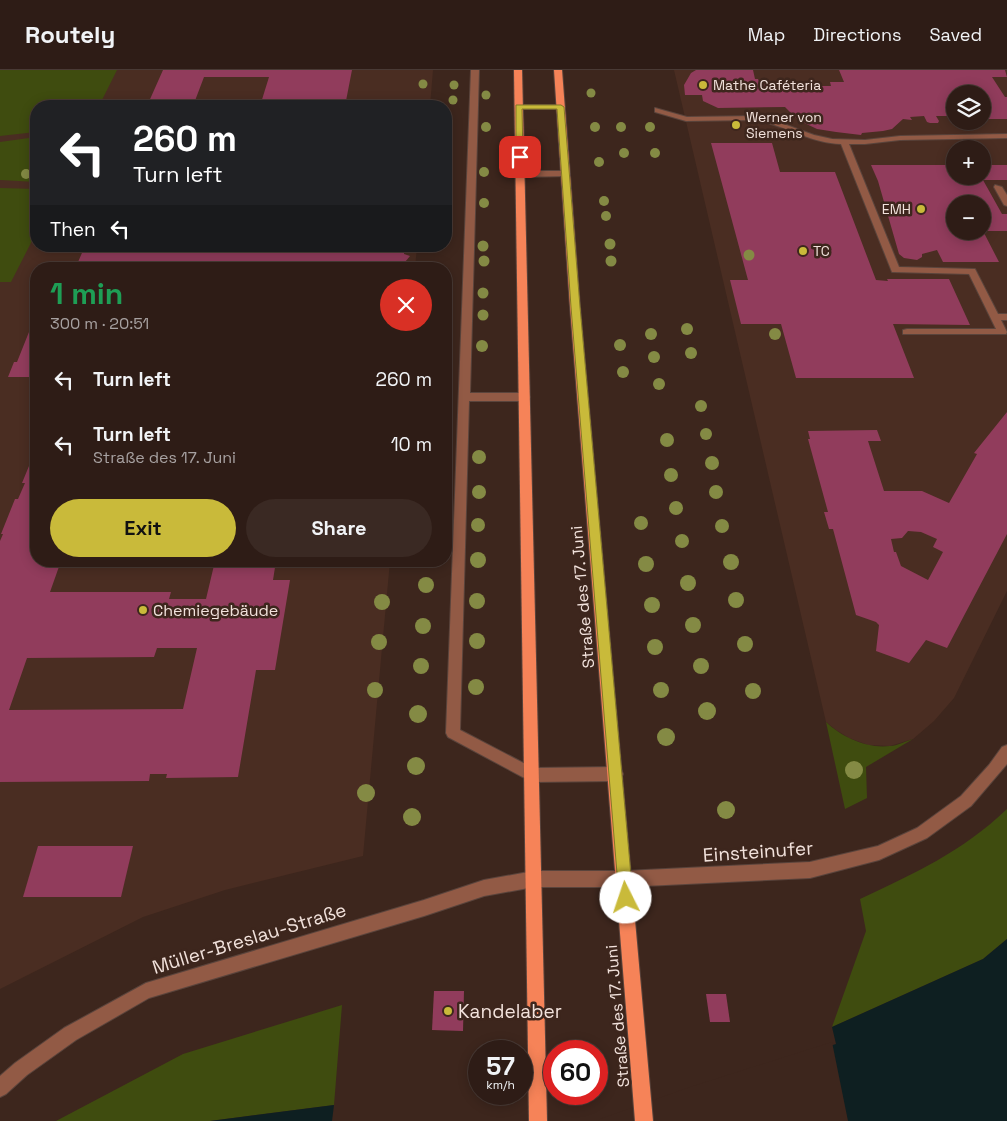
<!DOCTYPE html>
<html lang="en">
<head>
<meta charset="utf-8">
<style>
  :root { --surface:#2e1c16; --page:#3a2923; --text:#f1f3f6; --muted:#a7a1a1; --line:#493a35; --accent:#c9ba3a }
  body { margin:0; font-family:"Space Grotesk",sans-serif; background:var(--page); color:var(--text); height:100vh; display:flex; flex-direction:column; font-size:19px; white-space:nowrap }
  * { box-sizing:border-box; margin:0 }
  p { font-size:16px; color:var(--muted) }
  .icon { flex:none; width:28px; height:28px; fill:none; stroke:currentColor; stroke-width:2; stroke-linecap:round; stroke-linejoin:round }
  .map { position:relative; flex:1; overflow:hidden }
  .sheet { position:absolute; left:30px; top:192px; width:422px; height:305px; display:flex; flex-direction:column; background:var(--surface); border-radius:20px; box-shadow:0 2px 12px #0003,0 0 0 1px var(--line) }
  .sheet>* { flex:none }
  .guide { position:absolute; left:30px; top:30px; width:422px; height:152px; border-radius:20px; box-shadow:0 2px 12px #0003,0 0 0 1px var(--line); background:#202124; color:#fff; overflow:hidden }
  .buttons { position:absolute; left:946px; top:15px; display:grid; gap:10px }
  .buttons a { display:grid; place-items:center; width:45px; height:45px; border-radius:50%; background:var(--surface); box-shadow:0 2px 12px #0003,0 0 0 1px var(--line); font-size:25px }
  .speed { position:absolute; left:468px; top:970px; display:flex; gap:10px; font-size:25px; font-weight:700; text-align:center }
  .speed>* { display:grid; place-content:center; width:65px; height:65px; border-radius:50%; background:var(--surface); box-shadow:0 2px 12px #0003,0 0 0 1px var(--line); line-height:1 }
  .speed small { font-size:12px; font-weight:400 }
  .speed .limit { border:8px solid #d22; background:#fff; color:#111 }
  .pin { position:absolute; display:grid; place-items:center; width:42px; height:42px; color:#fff; margin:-21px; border-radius:10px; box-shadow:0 2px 8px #0006 }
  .me { position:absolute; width:55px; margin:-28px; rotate:356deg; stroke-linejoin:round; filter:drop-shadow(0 0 4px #0008) }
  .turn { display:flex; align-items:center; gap:18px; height:105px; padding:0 20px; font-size:22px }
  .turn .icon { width:65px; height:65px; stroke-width:2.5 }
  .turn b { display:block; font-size:35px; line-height:42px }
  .then { display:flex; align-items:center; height:48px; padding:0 20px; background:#0003; gap:10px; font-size:19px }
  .round { display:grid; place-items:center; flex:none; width:52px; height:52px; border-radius:26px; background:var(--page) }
  .summary { display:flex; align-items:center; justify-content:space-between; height:85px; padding:0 20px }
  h1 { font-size:30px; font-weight:700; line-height:38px; color:#1e9e55 }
  .primary-button { display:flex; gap:10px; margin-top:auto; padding:10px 20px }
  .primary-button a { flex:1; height:58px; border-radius:30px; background:var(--accent); color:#111; font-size:20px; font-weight:700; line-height:58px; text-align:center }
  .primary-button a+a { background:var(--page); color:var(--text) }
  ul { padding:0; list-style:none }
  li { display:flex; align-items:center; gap:15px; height:65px; padding:0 20px }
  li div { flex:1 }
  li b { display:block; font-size:19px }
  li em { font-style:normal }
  header { display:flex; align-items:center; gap:30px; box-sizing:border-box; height:70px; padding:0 25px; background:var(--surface); border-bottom:1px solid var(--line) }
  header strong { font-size:24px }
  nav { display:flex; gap:28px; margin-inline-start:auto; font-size:18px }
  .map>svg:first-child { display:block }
</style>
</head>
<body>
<header>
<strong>Routely</strong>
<nav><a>Map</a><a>Directions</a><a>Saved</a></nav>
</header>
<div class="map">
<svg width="1007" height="1051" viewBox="0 0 1007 1051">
  <rect width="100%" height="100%" fill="#3d261d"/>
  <g fill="#4a2d22" fill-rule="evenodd">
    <polygon points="0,0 433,0 430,36 36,36 36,176 417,176 415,199 36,199 36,491 390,491 363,786 225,820 143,847 0,919"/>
    <path d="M 674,0 L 1007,0 L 1007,521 L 954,628 L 934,651 L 913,669 L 890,676 L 868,675 L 849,668 L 836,660 L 826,652 ZM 955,24 L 982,24 L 982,51 L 955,51 ZM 955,79 L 982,79 L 982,106 L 955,106 ZM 955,134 L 982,134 L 982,161 L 955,161 Z"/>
  </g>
  <g fill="#3f4c0f">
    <polygon points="0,0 117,0 99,36 36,36 36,62 0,66"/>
    <polygon points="36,67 36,112 0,110 0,72"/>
    <polygon points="0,118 36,119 36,163 11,212 0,212"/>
    <path d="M 826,652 C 842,667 867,679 890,676 C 897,676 906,671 913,669 L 866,697 L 867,728 L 845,739 Z"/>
    <path d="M 1007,739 L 1007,869 L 983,889 L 832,957 L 866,861 L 860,829 C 915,803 962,782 1007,739 Z"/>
    <polygon points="342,935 334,1035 210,1051 56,1051 183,984"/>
  </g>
  <g fill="#0e1f21">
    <polygon points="1007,869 1007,1051 601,1051 690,1020 836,974 832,957 983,889"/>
    <polygon points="334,1035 332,1051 210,1051"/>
  </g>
  <polygon fill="#3d261d" points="832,972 848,1051 598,1051 600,1049 690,1017"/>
  <g fill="#913c5c" fill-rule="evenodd">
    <polygon points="163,0 352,0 345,36 260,36 269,7 204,7 193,36 147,36"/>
    <polygon points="696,0 753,0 755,9 758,9 759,12 767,12 768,16 831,16 830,12 844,12 839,0 1005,0 1007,7 992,7 1005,27 1007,27 1007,49 982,49 982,24 955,24 955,49 952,49 950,46 936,46 939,51 938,53 930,53 927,52 924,46 910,47 912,50 903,49 892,59 883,61 862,63 861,65 836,62 817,59 798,50 785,37 718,38 703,31 702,25 685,25 684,15 691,3"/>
    <polygon points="711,73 772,73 780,102 835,102 876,210 888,211 887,209 949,209 970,255 893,254 914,308 796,308 781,254 741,254 730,210 748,210"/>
    <path d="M 871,95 L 955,95 L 955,106 L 982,106 L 982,95 L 1007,95 L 1007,110 L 983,110 L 1002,144 L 1007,144 L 1007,161 L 983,161 L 999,192 L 943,192 L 937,180 L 922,184 L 922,187 L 917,190 L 904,188 L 899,184 L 878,111 ZM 955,134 L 982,134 L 982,161 L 955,161 Z"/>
    <polygon points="85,176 405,176 409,178 404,181 404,184 410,186 405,192 411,196 388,199 75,199"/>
    <polygon points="33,252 36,252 36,307 8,307 14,292 17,292"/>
    <path d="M 1007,342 L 1007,464 L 947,578 L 926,570 L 909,593 L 876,581 L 879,555 L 876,552 L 856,545 L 833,459 L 829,459 L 824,442 L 828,442 L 808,369 L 810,369 L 808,361 L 877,360 L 881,371 L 868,371 L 884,421 L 922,421 L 949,433 L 977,384 L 974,383 ZM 908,461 L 921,462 L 937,469 L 933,477 L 943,482 L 928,510 L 901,496 L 896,482 L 894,482 L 891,469 L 902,468 Z"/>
    <path d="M 36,379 L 36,491 L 61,491 L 50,522 L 171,522 L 169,529 L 206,529 L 215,491 L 276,491 L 273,510 L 290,510 L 275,600 L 256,600 L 238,707 L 166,708 L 167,704 L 150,704 L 149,711 L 0,712 L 0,471 L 3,464 L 1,464 L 15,429 L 18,429 L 25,413 L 22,413 ZM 157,578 L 197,578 L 183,639 L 9,640 L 27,588 L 154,587 Z"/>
    <polygon points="38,776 133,776 121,827 23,827"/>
    <polygon points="434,921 464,921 463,961 432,960"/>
    <polygon points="706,924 726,924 730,952 710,952"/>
  </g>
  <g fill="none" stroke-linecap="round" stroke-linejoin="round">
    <defs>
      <g id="minor">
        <polygon points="471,0 479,0 470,323 525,323 530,327 525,331 469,331 460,660 533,698 616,697 621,699 623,704 621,709 616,711 532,712 448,667 446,663"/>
        <polygon points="516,35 561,35 565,37 561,39 519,39 515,37"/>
        <path d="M 655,38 L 687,47 L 755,46 L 767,48 L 814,65 L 832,69 L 865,70 L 900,66 L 1007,64 L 1007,68 L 900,70 L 865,74 L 849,74 L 899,197 L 975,199 L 998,244 L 1007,244 L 1007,250 L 1001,250 L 1007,262 L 1006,264 L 903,264 L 903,260 L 907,259 L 996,259 L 969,204 L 892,202 L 841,74 C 810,73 785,55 755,50 L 686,51 L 655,42 Z"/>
        <polygon points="566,101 570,104 569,106 520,107 516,104 520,101"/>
        <polygon points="995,115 1002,117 1007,125 1007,136 1004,135 994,117"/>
        <polygon points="1007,675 1007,694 971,736 927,768 879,790 810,808 624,817 534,817 484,826 424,846 149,928 76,970 27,1005 6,1024 0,1027 0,1006 15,993 64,958 146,913 424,830 484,810 534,801 624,801 810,792 878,776 917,758 961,726 989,695 1002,677"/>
      </g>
      <g id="major">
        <polygon points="514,0 522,0 547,1051 529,1051"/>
        <polygon points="554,0 562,0 580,237 653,1051 635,1051 570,237"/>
      </g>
    </defs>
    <use href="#minor" stroke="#5a443c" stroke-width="2"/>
    <use href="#major" stroke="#5a443c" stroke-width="2"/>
    <use href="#minor" fill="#925a45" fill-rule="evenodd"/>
    <use href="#major" fill="#f68358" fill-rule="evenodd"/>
  </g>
  <g fill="#848a44">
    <circle cx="423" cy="14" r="4.5"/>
    <circle cx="454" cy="15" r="4.5"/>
    <circle cx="591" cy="23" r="4.5"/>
    <circle cx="486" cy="25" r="4.5"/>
    <circle cx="453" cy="30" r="4.5"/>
    <circle cx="486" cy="57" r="5"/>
    <circle cx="595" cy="57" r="5"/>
    <circle cx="621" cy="57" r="5"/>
    <circle cx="650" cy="57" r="5"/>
    <circle cx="624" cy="83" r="5"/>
    <circle cx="655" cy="83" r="5"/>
    <circle cx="599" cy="92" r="5"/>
    <circle cx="484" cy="102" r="5"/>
    <circle cx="26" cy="104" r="5"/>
    <circle cx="604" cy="131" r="5"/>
    <circle cx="484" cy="133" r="5"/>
    <circle cx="606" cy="146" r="5"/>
    <circle cx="610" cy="174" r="5.5"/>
    <circle cx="483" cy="176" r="5.5"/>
    <circle cx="749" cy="185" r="5.5"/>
    <circle cx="484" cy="191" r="5.5"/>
    <circle cx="611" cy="191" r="5.5"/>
    <circle cx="483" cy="223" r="5.5"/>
    <circle cx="483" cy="245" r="5.5"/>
    <circle cx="687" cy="259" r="6"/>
    <circle cx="651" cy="264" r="6"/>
    <circle cx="775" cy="264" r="6"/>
    <circle cx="620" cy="275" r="6"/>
    <circle cx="482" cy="276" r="6"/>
    <circle cx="691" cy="283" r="6"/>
    <circle cx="654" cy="287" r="6"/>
    <circle cx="623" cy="302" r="6"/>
    <circle cx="659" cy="314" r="6"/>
    <circle cx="701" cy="336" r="6"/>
    <circle cx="706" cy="364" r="6"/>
    <circle cx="667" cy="370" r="7"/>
    <circle cx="479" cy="387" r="7"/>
    <circle cx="712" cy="393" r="7"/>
    <circle cx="671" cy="405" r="7"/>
    <circle cx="479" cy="422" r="7"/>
    <circle cx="716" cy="422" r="7"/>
    <circle cx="676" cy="438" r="7"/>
    <circle cx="641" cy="453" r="7"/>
    <circle cx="478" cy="455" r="7"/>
    <circle cx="722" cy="456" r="7"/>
    <circle cx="682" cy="471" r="7"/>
    <circle cx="478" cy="490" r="8"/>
    <circle cx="731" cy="492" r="8"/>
    <circle cx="646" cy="494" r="8"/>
    <circle cx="688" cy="513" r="8"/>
    <circle cx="426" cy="515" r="8"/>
    <circle cx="736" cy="530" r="8"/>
    <circle cx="477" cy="531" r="8"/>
    <circle cx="382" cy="532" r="8"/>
    <circle cx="652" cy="535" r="8"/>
    <circle cx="693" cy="555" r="8"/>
    <circle cx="423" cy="556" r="8"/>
    <circle cx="477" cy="571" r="8"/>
    <circle cx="379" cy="572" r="8"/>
    <circle cx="745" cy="574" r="8"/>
    <circle cx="655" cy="577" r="8"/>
    <circle cx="421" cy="596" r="8"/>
    <circle cx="701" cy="596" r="8"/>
    <circle cx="476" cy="617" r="8"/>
    <circle cx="375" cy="620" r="8"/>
    <circle cx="661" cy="620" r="8"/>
    <circle cx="753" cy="621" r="8"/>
    <circle cx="707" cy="641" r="9"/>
    <circle cx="418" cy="644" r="9"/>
    <circle cx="666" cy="667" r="9"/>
    <circle cx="416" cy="696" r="9"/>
    <circle cx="854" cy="700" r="9"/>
    <circle cx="366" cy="723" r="9"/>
    <circle cx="726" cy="740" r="9"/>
    <circle cx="412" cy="747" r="9"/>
  </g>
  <polygon fill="#c9ba3a" stroke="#837926" points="516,35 561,35 564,37 580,237 633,828 631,833 626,835 621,833 619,828 571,237 557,39 522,39 523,87 520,89 516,87"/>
  <g fill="#c9ba3a" stroke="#3d261d" stroke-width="2">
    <circle cx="703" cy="15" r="5"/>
    <circle cx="736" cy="55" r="5"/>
    <circle cx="921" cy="139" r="5"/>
    <circle cx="803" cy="181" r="5"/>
    <circle cx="143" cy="540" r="5"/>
    <circle cx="448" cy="941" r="5"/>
  </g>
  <g text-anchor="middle" stroke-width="5" stroke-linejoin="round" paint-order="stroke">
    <g font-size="14" fill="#f2e2dc" stroke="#3d261d" text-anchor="start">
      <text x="713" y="20">Mathe Caféteria</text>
      <text x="746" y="52">Werner von<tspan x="746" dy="16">Siemens</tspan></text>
      <text x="911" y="144" text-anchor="end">EMH</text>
      <text x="813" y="186">TC</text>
    </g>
    <g font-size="16" fill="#f2e2dc" stroke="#3d261d">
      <text transform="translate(582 527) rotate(-95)" y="6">Straße des 17. Juni</text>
      <text transform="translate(617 946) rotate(-95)" y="6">Straße des 17. Juni</text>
    </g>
    <g font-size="16" fill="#f2e2dc" stroke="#3d261d" text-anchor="start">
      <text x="153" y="546">Chemiegebäude</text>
    </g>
    <g font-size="19" fill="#f2e2dc" stroke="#3d261d">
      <text transform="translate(758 781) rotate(-4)" y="7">Einsteinufer</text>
      <text transform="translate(249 868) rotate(-17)" y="7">Müller-Breslau-Straße</text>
    </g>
    <g font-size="19" fill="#f2e2dc" stroke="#3d261d" text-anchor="start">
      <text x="458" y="948">Kandelaber</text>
    </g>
  </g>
</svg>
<div class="buttons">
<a><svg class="icon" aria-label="layers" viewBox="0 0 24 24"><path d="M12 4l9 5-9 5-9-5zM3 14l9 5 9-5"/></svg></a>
<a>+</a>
<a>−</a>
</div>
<div class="speed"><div>57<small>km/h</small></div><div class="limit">60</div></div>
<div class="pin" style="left:520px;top:87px;background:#d93025"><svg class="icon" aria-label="arrive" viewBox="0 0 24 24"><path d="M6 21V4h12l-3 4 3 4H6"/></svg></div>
<svg class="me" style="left:626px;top:828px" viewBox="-20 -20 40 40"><circle r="19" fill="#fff"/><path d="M0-13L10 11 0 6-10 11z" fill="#c9ba3a"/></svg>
<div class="guide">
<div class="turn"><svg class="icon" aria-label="left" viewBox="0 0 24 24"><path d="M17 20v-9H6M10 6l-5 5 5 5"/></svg><div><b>260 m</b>Turn left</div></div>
<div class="then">Then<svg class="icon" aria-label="left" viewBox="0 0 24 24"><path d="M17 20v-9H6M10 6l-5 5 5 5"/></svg></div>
</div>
<section class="sheet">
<div class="summary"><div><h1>1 min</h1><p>300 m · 20:51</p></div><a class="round" style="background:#d93025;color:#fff"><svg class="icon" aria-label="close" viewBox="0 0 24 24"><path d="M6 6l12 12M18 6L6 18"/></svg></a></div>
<ul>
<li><svg class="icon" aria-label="left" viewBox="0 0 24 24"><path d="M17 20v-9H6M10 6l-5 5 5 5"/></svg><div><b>Turn left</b></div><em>260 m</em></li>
<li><svg class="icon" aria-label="left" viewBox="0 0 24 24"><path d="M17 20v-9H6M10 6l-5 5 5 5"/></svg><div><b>Turn left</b><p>Straße des 17. Juni</p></div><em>10 m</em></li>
</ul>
<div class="primary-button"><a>Exit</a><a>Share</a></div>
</section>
</div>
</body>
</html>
